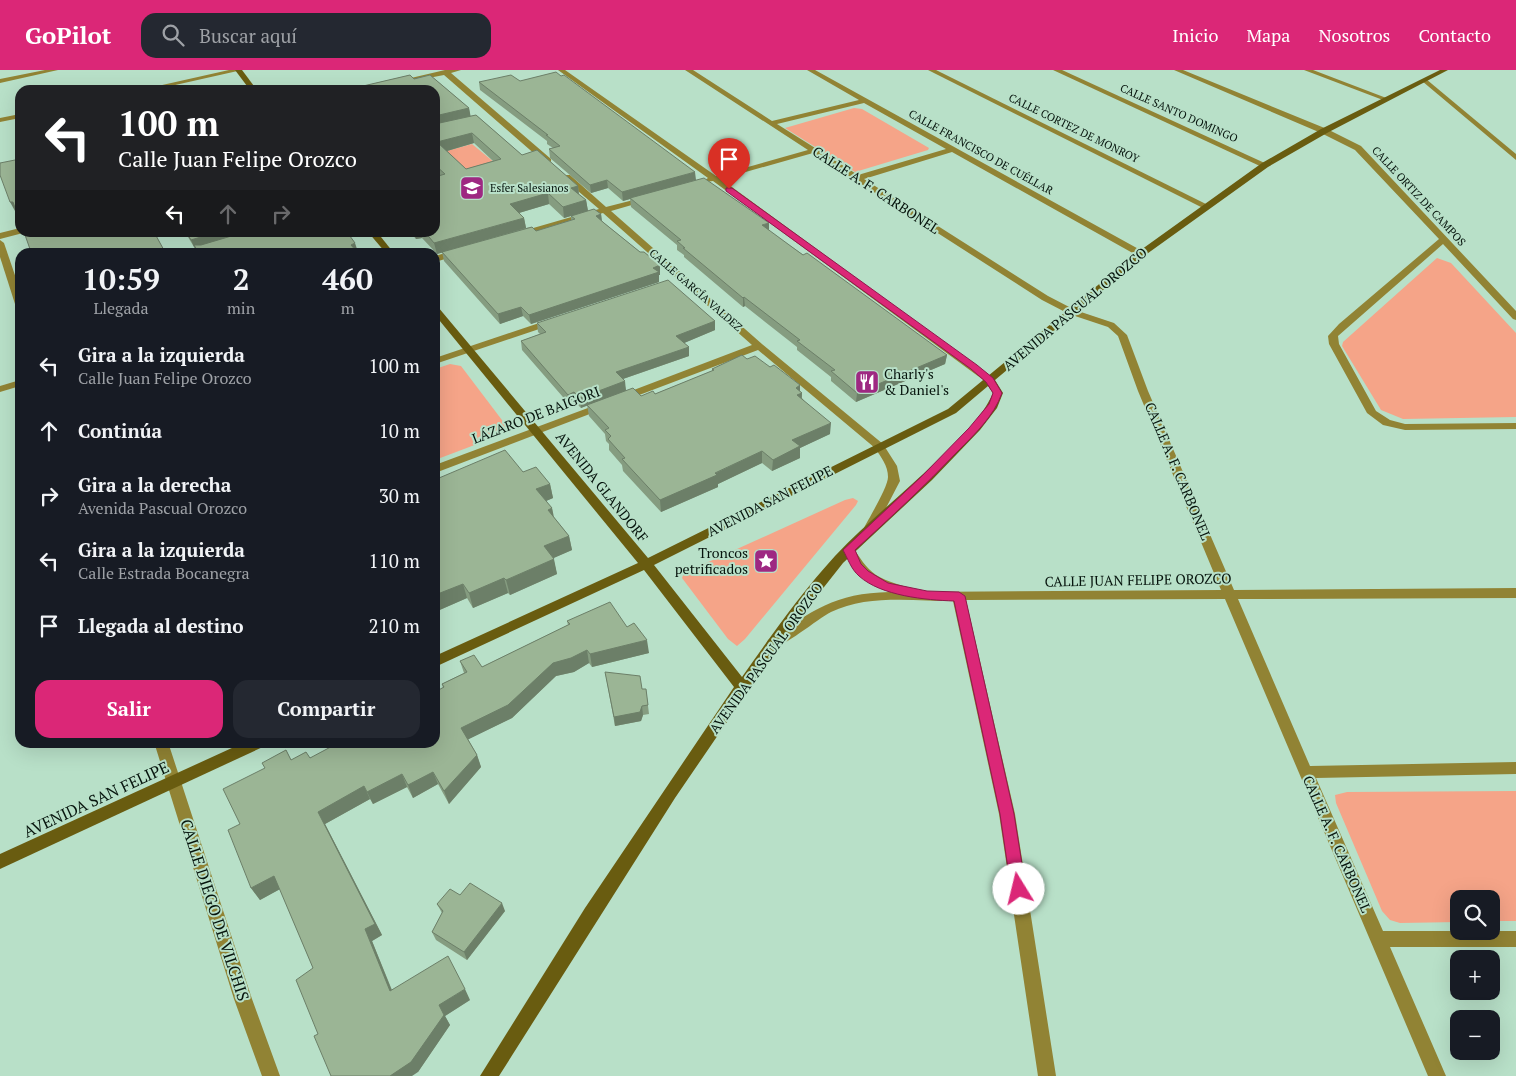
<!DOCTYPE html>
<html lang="es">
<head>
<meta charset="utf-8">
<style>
  :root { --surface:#171b24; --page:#242831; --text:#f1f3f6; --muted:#9ea1a6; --accent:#db2777 }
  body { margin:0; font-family:"PT Serif",serif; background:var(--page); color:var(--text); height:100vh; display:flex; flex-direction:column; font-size:19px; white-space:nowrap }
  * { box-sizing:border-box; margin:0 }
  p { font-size:16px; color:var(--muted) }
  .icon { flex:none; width:28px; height:28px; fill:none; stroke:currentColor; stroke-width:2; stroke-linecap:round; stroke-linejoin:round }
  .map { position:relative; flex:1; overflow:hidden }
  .side { position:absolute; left:15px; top:178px; width:425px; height:500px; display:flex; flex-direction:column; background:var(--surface); border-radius:15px; box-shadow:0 5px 20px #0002 }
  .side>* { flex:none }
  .hud { position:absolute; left:15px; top:15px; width:425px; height:152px; border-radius:15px; box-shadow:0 5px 20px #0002; background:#202124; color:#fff; overflow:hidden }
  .controls { position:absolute; left:1450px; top:820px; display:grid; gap:10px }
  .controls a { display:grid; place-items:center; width:50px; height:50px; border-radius:10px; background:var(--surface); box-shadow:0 5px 20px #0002; font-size:25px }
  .pin { position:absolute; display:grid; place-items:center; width:42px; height:42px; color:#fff; margin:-51px -21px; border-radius:50% 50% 50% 0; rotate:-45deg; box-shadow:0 0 5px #0007 }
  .pin .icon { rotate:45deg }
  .me { position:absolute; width:55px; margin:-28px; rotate:351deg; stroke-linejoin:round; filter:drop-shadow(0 0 4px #0008) }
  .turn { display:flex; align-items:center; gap:18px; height:105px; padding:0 20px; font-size:22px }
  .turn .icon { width:65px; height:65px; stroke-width:2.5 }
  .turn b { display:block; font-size:35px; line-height:42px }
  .lanes { display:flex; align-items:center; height:48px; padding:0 20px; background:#0003; justify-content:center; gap:25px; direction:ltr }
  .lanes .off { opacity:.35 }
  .eta { display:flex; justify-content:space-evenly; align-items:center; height:85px; text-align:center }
  .eta b { font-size:30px; font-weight:800; line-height:35px }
  .cta { display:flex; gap:10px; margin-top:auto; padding:10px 20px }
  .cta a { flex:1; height:58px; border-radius:15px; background:var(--accent); color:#fff; font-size:20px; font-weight:800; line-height:58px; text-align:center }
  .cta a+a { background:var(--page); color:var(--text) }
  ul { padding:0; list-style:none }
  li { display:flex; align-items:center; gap:15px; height:65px; padding:0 20px }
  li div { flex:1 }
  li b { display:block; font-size:19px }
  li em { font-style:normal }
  header { display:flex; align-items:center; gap:30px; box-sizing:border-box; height:70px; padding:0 25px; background:var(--accent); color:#fff }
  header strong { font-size:24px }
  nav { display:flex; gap:28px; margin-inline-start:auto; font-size:18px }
  .search { width:350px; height:45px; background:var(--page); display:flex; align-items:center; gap:12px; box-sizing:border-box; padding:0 18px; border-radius:15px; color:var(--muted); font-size:19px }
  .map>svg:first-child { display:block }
</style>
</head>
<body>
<header>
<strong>GoPilot</strong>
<div class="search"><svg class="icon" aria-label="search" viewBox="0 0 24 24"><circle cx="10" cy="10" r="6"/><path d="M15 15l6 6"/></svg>Buscar aquí</div>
<nav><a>Inicio</a><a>Mapa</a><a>Nosotros</a><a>Contacto</a></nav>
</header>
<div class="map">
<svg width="1516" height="1006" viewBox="0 0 1516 1006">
  <rect width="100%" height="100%" fill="#b8e0c8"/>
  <g fill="#f5a488">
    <polygon points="854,38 862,39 929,78 928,80 855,102 785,58"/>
    <polygon points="472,74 495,93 463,102 443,82"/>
    <polygon points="1437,188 1451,193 1516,263 1516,347 1403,349 1381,340 1342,276 1343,272"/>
    <polygon points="450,294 461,296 508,358 501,365 435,390 435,299"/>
    <polygon points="853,428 858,431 856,435 745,569 737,576 728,569 682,508 684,503 845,430"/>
    <polygon points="1516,721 1516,851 1491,851 1491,829 1459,829 1459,852 1400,853 1390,850 1382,841 1336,733 1335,725 1347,722"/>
  </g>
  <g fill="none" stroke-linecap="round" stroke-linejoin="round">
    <g fill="#918334" fill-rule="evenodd">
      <polygon points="45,0 58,0 0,13 0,9"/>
      <polygon points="229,0 242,0 153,20 140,20"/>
      <polygon points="445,0 461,0 451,3 551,89 551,93 545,93 444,5 397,14 394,12"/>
      <path d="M 558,0 L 565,0 L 716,106 L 808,80 L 685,0 L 693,0 L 772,51 L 859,30 L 807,0 L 815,0 L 1144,182 L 1144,186 L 1138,186 L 952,82 L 864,109 L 1048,226 L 1075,240 L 1114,253 L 1127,265 L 1148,321 L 1234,520 L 1516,518 L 1516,528 L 1238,529 L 1310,696 L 1516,692 L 1516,704 L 1316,708 L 1383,861 L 1516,861 L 1516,877 L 1390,877 L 1446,1006 L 1428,1006 L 1225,529 L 966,530 L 1015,744 L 1056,1006 L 1038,1006 L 999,744 L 953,531 C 915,531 867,524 831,542 C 817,549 780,581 768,578 L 766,574 L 768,570 C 813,541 834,523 890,522 C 866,515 854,501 843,480 L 849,476 L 853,477 C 872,509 881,509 914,519 L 916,522 L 1221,520 L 1138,321 L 1118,266 L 1108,257 L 1069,244 L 1042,230 L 813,83 L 721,109 L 995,310 L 990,313 L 986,312 L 713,111 L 706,112 L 705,110 L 708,108 ZM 864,33 L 946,79 L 858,105 L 777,54 Z"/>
      <polygon points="928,0 936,0 1210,136 1203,138"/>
      <polygon points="1053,0 1062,0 1269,95 1262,97"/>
      <polygon points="1174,0 1183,0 1327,59 1361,76 1516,241 1516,250 1513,249 1443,174 1338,266 1339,274 1376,341 1390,350 1405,354 1516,353 1516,359 1405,360 1383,355 1367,343 1329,274 1328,266 1339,254 1439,169 1355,80 1321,63"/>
      <polygon points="1304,0 1313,0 1389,29 1383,30"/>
      <polygon points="1422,9 1426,9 1516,84 1516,90 1422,11"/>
      <polygon points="20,44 20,48 0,52 0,48"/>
      <path d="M 564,105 L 570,105 L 606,137 L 649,126 L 649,130 L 611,141 L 762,274 L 883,374 L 897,396 L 900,411 L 874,461 L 866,461 L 864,458 C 869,448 888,417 888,407 C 888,396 881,387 875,378 L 758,280 L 626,330 L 618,330 L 617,328 L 618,326 L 752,275 L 603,143 L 522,167 L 516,167 L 516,163 L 599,139 L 564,109 Z"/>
      <polygon points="20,158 20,162 23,163 0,169 0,163"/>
      <polygon points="0,170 4,173 20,220 20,237 15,234 0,187"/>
      <polygon points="459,179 462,180 462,184 435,192 435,186"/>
      <polygon points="554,248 557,249 557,253 435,294 435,288"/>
      <polygon points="20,310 20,316 0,322 0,316"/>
      <polygon points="604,332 609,335 608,337 435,403 435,395"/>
      <polygon points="154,672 168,672 252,929 280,1006 262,1006 234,929"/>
    </g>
    <g fill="#695c10" fill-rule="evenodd">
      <polygon points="235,0 242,0 257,20 250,20"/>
      <path d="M 1440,0 L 1448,0 L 1327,63 L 1268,97 L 1144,186 L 995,310 L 1003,323 L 997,338 L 980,360 L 932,410 L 843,493 L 787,564 L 675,728 L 499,1006 L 480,1006 L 585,838 L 734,617 L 644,500 L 435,597 L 435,586 L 638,493 L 435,245 L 435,236 L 438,237 L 648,488 L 948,339 L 1138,182 L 1262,93 L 1321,59 ZM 988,316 L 993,323 C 981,350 959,370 938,390 C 904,423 867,452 835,486 C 801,523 771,566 742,607 L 654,495 L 956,343 Z"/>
      <polygon points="368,162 377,162 393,182 385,182"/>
      <polygon points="245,672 267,672 265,676 0,799 0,784"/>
    </g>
  </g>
  <g fill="#859c80" fill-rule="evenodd">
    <path d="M 410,5 L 414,9 L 430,5 L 469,38 L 470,46 L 476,45 L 522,85 L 537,80 L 578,116 L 579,124 L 586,130 L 588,141 L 594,139 L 601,144 L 602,151 L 604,153 L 640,182 L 644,182 L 660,195 L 660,205 L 659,205 L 659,212 L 531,254 L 523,246 L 500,254 L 444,191 L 442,182 L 472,174 L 437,184 L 422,168 L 416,169 L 410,162 L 435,162 L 435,107 L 438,106 L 435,103 L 435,20 L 346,20 ZM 474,73 L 493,91 L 466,99 L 447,81 ZM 549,134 L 564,148 L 571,146 L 571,150 L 536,161 L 532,157 L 526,158 L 524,148 L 519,143 Z"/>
    <polygon points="520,11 696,110 947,285 945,294 856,332 831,311 831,307 797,280 797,277 745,236 743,237 684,187 684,185 677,180 677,175 631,137 630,129 623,131 608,118 591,123 550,88 549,79 553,78 547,74 547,71 480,20 479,12"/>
    <polygon points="185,162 347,162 358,182 197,182"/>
    <polygon points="715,251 715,260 684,273 689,277 689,286 623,309 626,320 641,326 655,324 712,301 712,299 747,289 770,297 800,315 800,321 802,323 802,328 830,364 800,378 800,388 772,401 762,393 718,414 718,417 661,442 623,401 622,395 609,380 609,374 606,371 605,364 589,346 587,335 581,338 575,332 569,334 522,280 521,271 540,264 538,262 537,253"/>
    <polygon points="523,402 550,414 553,428 546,431 552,438 553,446 569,466 572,480 553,488 557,504 510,525 508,523 473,538 467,528 435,542 439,408"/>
    <polygon points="567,551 627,557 649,583 592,597 589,593 574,602 556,606 512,648 468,669 477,685 481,697 449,734 438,714 413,728 407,717 373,734 370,729 325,754 382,865 372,871 392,920 470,930 445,946 450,955 418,1002 318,964 313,898 280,819 260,830 251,818 240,754 265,698 286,680 291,690 435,672 443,618 442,614 464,603 460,591 482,597 568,555"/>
    <polygon points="605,602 642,619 646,619 649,644 643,645 641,651 615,656"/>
    <polygon points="460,825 505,841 467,890 436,870 432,862 442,843 437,834"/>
  </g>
  <g fill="#6c7f68">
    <polygon points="469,38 471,48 435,57 435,46"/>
    <polygon points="472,63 474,73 440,83 437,72"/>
    <polygon points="695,102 696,110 623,131 622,122"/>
    <polygon points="607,110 608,118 591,123 590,115"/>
    <polygon points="578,116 579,126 571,118"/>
    <polygon points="548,123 549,134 512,145 510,134"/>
    <polygon points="586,130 588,141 564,148 563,137"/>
    <polygon points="10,132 13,132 18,141 15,141"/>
    <polygon points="601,144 602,153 596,146"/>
    <polygon points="524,148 526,158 437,184 434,173"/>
    <polygon points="769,153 769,162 762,155"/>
    <polygon points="154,162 164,162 156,167"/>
    <polygon points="217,162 251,162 196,179 194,175 195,179 191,170"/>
    <polygon points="414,162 421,162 422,168 416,169"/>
    <polygon points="355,173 358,182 351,175"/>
    <polygon points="660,195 660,205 659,205 659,212 531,254 529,245"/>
    <polygon points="744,227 745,236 743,237 743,228"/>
    <polygon points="521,237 523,246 500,254 498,244"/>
    <polygon points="715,251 715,260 677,276 676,266"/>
    <polygon points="689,277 689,286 617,311 616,302"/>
    <polygon points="947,285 945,294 856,332 857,323"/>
    <polygon points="625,311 626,321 581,338 580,328"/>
    <polygon points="800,315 800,324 802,323 801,334 797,336 796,318"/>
    <polygon points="574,322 575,332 569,334 568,325"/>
    <polygon points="831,353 830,364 800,378 800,388 772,401 773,390 792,370"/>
    <polygon points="762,381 762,393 718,414 718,417 661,442 660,430"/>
    <polygon points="550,414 553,428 539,434 536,419"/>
    <polygon points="552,438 555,452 548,440"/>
    <polygon points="569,466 572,480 547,491 544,476"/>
    <polygon points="554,489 557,504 510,525 506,510"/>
    <polygon points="504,508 508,523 473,538 469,523"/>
    <polygon points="463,514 467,528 435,542 435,525"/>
    <polygon points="647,570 649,583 592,597 590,584"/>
    <polygon points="587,580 589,593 574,602 556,606 512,648 465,671 461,658 553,593"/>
    <polygon points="642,636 643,645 641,651 615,656 614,647"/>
    <polygon points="477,685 481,697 449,734 444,721"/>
    <polygon points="433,702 438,714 413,728 408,715"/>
    <polygon points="402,704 407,717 373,734 367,722"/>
    <polygon points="364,716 370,729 325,754 382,865 372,871 396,931 390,921 318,742"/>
    <polygon points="274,806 282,818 260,830 251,818"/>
    <polygon points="502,833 505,841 467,890 464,882"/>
    <polygon points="465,919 470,930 445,946 450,955 418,1002 412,1006 390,1006 439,935"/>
  </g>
  <g fill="#9bb595" stroke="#6c7f68" fill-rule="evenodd">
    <polygon points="556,2 561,6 564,5 695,102 622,122 607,110 590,115 549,79 560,76 546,65 548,65 479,12 511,5 520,11"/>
    <polygon points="410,5 414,9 430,5 469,38 435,46 435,20 346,20"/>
    <path d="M 476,45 L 522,85 L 537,80 L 578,116 L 571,118 L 586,130 L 563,137 L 548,123 L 510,134 L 524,148 L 434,173 L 425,162 L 435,162 L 435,107 L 445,104 L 435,95 L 435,54 ZM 472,63 L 501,89 L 466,99 L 437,72 Z"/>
    <polygon points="20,89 20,152 13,132 10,132 0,105 0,93"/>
    <polygon points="704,108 769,153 762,155 792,177 803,185 807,183 947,285 857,323 831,301 835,300 797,271 800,270 744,227 743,228 683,178 685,178 677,171 681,170 630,128"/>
    <polygon points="594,139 601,144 596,146 604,153 640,182 644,182 660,195 653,198 659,202 529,245 521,237 498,244 442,182 532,157 536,161 575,149 571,146"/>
    <polygon points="24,162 154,162 165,182 31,182"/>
    <polygon points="186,162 217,162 191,170"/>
    <polygon points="245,162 347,162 355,173 351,175 357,182 198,182 194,175 201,175"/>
    <polygon points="668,210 715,251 676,266 689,277 616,302 625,311 580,328 574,322 568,325 521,271 546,262 537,253"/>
    <polygon points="742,285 747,289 755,286 770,297 774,295 800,315 796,318 802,323 797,325 831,353 792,370 800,376 773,390 762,381 715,403 717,405 660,430 622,389 625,388 608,369 611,366 605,360 609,358 587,335 633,318 641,326 653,321 655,324 714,300 712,299"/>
    <polygon points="505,380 523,402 536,397 550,414 536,419 552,438 548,440 569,466 544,476 554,489 506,510 504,508 469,523 463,514 435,525 435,403 439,408"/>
    <polygon points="610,532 627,557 634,553 647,570 590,584 587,580 571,588 553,593 508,635 461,658 477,685 444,721 433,702 408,715 402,704 367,722 364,716 318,742 375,854 365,859 390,921 448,886 465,919 439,935 444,945 411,992 390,1006 331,1006 314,966 318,964 296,910 313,898 274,806 251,818 228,760 240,754 223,719 265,698 262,693 286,680 291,690 306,682 310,688 340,672 435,672 435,622 444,617 442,614 467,602 460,591 474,585 482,597 570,554 567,551"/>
    <polygon points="605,602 640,606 642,619 646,619 648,635 642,636 640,642 614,647"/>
    <polygon points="470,813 502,833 464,882 432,862 443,841 437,834 450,819 460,825"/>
  </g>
  <path fill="#db2777" stroke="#8e194d" d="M 726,118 L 732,118 L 977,295 L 993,308 L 1002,323 C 994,346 975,364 958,381 C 925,416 890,448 855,480 L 861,494 L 868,501 L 888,513 L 927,521 L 959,522 L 965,526 L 1014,744 L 1026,819 L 1024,823 L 1019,825 L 1013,823 L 1011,819 L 1000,744 L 954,531 C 926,530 881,526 859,506 C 851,499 848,489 843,480 L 922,406 L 969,358 L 989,334 L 993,323 L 986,312 L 971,299 L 726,121 Z"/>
  <defs>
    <symbol id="school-square" viewBox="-11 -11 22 22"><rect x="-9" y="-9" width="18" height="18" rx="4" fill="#9e2882" stroke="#b8e0c8"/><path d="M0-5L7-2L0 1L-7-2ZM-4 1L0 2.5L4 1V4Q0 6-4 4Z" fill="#fff"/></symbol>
    <symbol id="restaurant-square" viewBox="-11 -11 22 22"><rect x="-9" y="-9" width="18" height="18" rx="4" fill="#9e2882" stroke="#b8e0c8"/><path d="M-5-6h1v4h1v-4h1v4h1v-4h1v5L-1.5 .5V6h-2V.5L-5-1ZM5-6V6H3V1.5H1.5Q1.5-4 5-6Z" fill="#fff"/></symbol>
    <symbol id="sight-square" viewBox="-11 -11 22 22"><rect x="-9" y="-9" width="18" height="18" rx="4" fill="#9e2882" stroke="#b8e0c8"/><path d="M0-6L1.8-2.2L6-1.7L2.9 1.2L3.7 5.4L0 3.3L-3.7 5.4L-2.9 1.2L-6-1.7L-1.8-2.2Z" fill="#fff"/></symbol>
  </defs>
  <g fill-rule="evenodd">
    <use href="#school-square" x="458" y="104" width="28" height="28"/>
    <use href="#restaurant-square" x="853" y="298" width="28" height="28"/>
    <use href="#sight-square" x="752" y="477" width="28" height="28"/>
  </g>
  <g text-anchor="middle" stroke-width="4" stroke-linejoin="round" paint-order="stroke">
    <g font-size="11" fill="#06140d" stroke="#b8e0c8">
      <text transform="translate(1179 43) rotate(24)" y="4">CALLE SANTO DOMINGO</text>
      <text transform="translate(1074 58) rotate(26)" y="4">CALLE CORTEZ DE MONROY</text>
      <text transform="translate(981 82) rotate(29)" y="4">CALLE FRANCISCO DE CUÉLLAR</text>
      <text transform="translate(1419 126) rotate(47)" y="4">CALLE ORTIZ DE CAMPOS</text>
      <text transform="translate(696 220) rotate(41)" y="4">CALLE GARCÍA VALDEZ</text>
    </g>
    <g font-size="11" fill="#06140d" stroke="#b8e0c8" text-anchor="start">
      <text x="490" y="122">Esfer Salesianos</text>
    </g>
    <g font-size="14" fill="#06140d" stroke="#b8e0c8">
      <text transform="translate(876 120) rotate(33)" y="5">CALLE A. F. CARBONEL</text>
      <text transform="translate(1075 239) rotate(-40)" y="5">AVENIDA PASCUAL OROZCO</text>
      <text transform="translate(536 345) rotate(-21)" y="5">LÁZARO DE BAIGORI</text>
      <text transform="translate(1178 401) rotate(67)" y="5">CALLE A. F. CARBONEL</text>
      <text transform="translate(602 417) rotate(51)" y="5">AVENIDA GLANDORF</text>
      <text transform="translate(770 431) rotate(-27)" y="5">AVENIDA SAN FELIPE</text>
      <text transform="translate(1138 510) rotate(-1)" y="5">CALLE JUAN FELIPE OROZCO</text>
      <text transform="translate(766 588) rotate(-54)" y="5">AVENIDA PASCUAL OROZCO</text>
      <text transform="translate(1337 774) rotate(66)" y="5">CALLE A. F. CARBONEL</text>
    </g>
    <g font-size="14" fill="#06140d" stroke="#b8e0c8" text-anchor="start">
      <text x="884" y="309">Charly's<tspan x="884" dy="16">&amp; Daniel's</tspan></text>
      <text x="748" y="488" text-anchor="end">Troncos<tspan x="748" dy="16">petrificados</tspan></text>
    </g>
    <g font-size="16" fill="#06140d" stroke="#b8e0c8">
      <text transform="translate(96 729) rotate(-25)" y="6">AVENIDA SAN FELIPE</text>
      <text transform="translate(215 840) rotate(72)" y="6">CALLE DIEGO DE VILCHIS</text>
    </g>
  </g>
</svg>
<div class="controls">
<a><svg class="icon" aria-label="search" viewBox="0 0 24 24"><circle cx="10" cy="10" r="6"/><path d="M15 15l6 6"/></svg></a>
<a>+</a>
<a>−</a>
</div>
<div class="pin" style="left:729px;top:119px;background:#d93025"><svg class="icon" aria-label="arrive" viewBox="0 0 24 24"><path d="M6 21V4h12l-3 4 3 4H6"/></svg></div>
<svg class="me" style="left:1019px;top:819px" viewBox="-20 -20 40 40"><circle r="19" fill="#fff"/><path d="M0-13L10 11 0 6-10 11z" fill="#db2777"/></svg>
<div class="hud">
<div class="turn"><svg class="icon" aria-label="left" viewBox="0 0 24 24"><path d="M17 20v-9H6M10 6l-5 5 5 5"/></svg><div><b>100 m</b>Calle Juan Felipe Orozco</div></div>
<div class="lanes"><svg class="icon" aria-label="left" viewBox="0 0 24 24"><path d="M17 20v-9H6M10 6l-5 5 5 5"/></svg><svg class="icon off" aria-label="ahead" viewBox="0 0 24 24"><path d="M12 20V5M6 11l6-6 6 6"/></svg><svg class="icon off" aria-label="right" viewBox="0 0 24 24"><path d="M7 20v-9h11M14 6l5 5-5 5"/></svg></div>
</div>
<section class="side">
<div class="eta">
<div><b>10:59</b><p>Llegada</p></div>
<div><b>2</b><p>min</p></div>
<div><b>460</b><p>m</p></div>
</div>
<ul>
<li><svg class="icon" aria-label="left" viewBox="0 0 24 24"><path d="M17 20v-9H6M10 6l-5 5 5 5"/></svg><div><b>Gira a la izquierda</b><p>Calle Juan Felipe Orozco</p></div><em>100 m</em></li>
<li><svg class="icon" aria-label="ahead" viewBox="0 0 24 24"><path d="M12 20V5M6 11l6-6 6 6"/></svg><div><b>Continúa</b></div><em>10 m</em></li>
<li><svg class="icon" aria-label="right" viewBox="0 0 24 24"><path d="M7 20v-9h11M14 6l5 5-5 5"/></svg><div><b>Gira a la derecha</b><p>Avenida Pascual Orozco</p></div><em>30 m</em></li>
<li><svg class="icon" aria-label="left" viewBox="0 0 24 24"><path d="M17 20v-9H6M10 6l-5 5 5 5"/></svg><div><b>Gira a la izquierda</b><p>Calle Estrada Bocanegra</p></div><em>110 m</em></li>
<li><svg class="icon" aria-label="arrive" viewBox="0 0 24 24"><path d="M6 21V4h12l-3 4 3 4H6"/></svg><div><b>Llegada al destino</b></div><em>210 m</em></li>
</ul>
<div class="cta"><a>Salir</a><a>Compartir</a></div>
</section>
</div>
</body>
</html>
